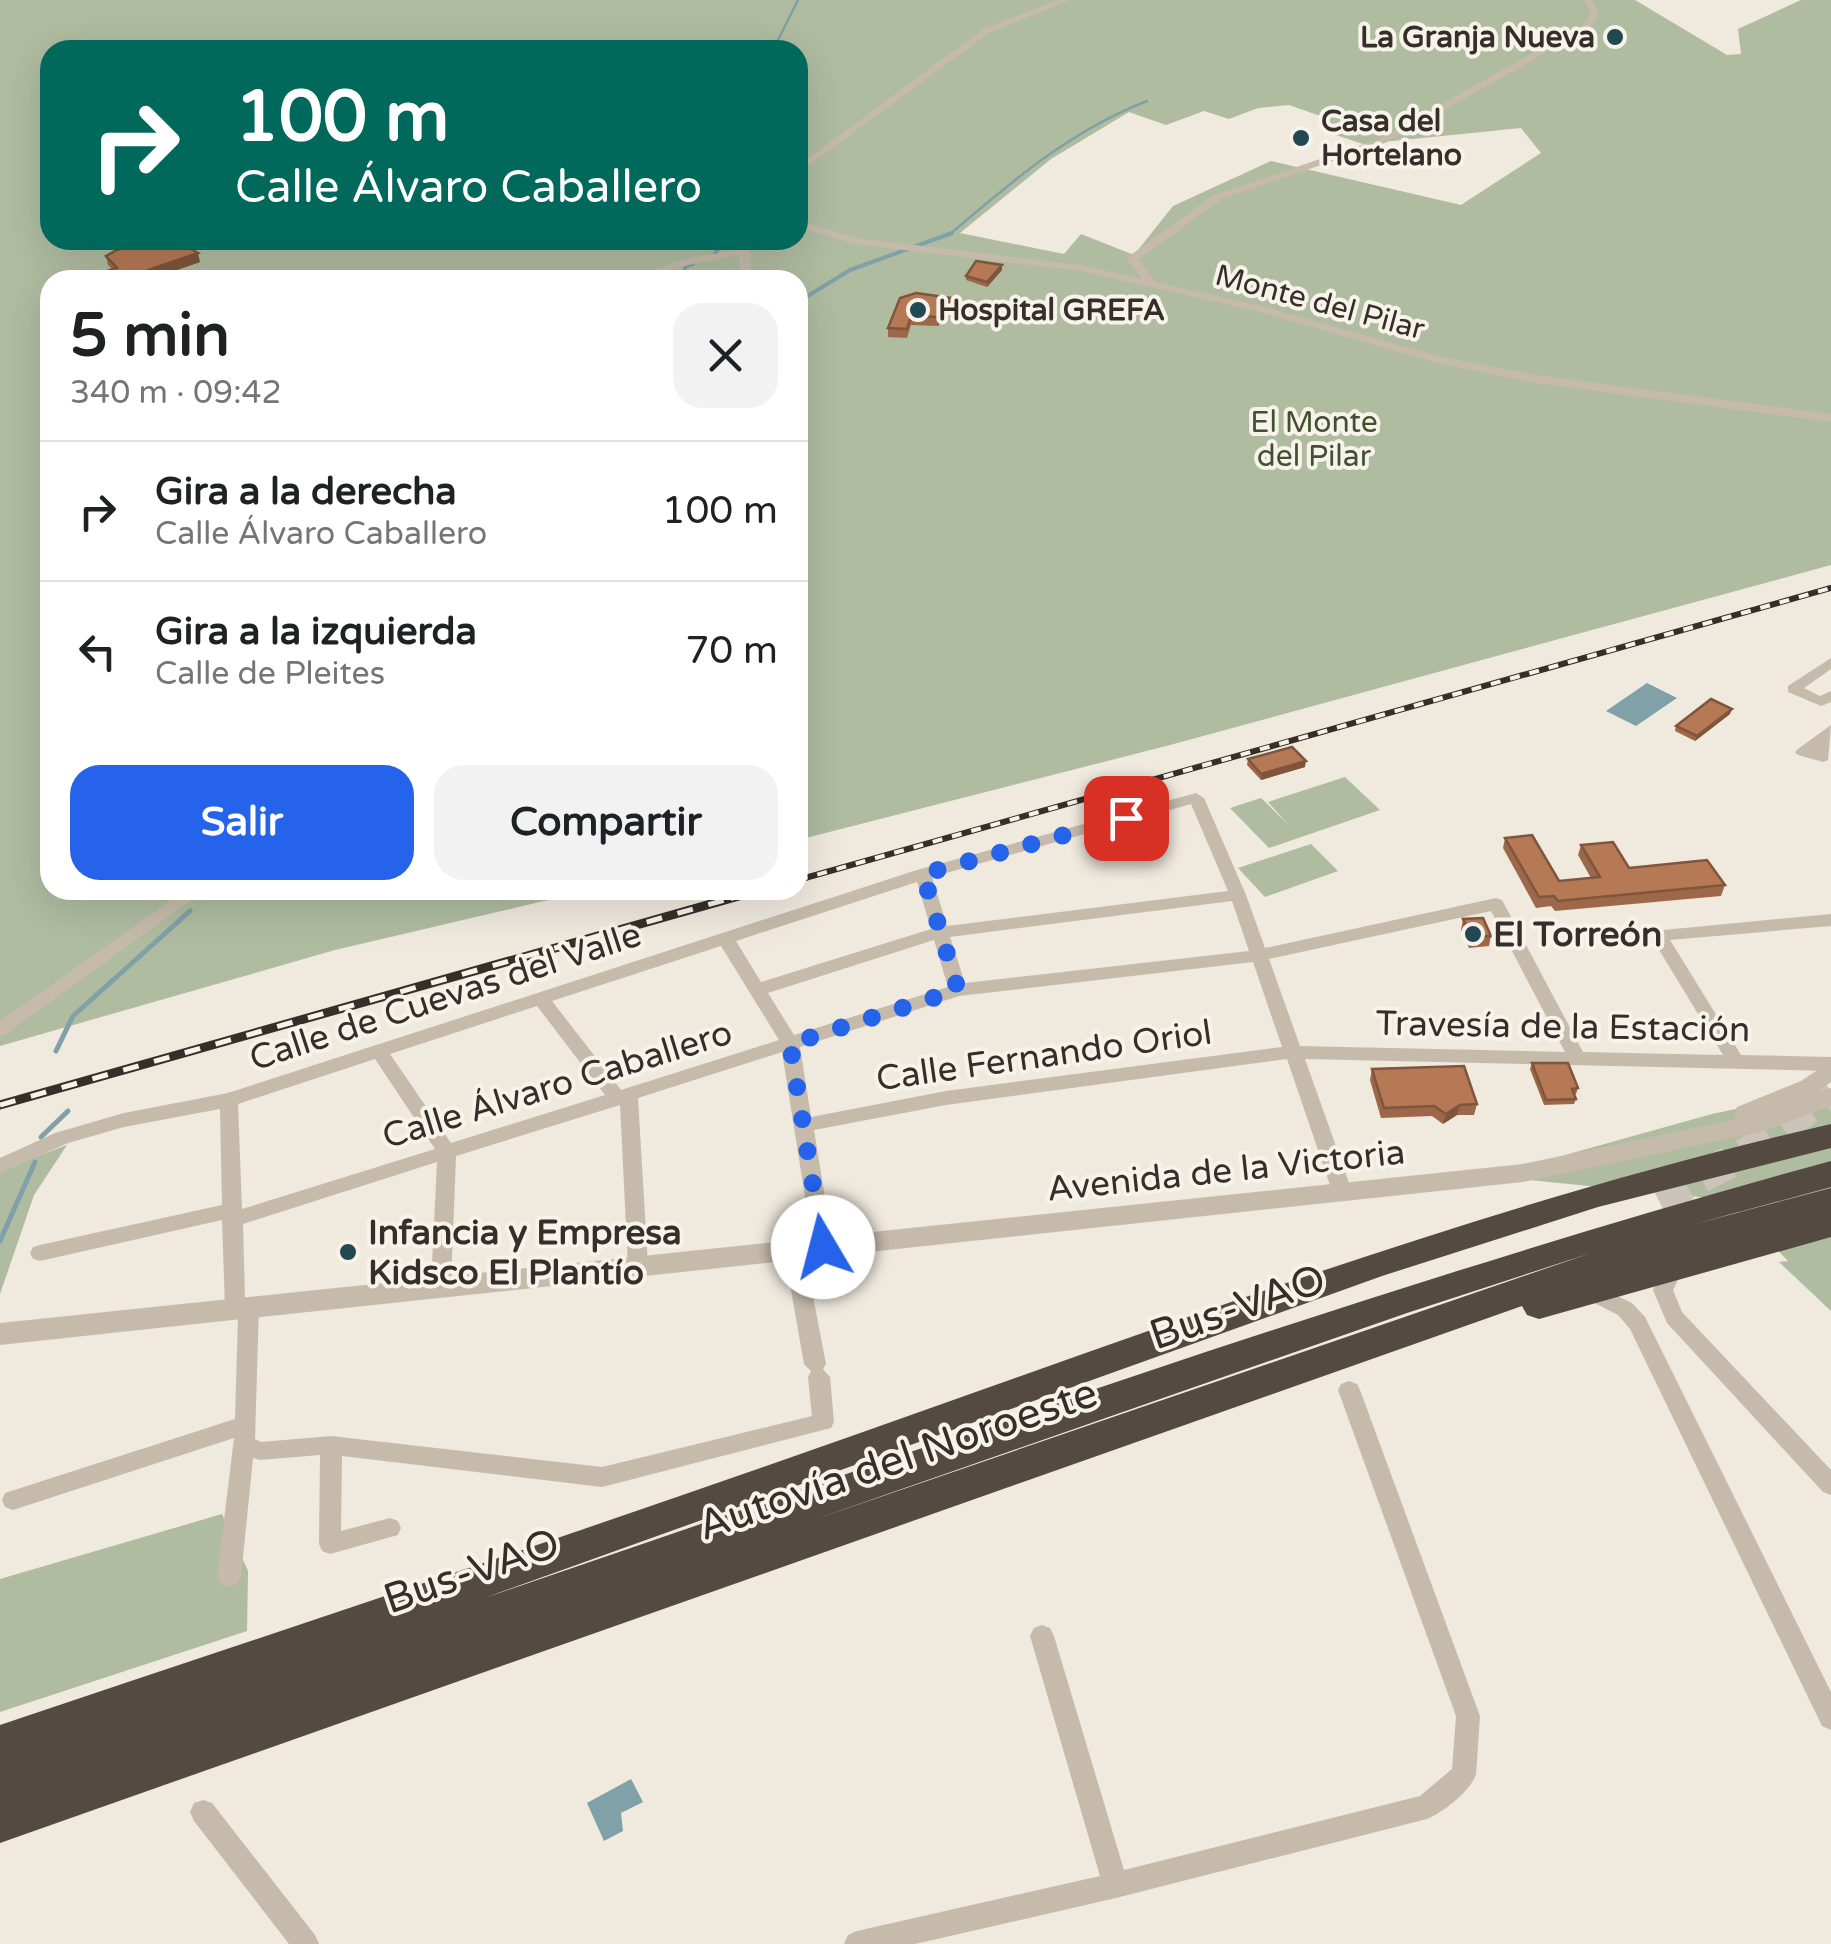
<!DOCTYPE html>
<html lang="es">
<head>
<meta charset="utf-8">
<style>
  :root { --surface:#fff; --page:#f2f2f2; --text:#202124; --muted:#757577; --line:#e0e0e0; --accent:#2563eb }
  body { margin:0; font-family:"Varela Round",sans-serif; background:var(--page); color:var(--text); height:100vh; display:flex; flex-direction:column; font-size:38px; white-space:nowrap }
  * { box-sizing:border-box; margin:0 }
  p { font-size:32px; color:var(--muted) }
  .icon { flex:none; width:55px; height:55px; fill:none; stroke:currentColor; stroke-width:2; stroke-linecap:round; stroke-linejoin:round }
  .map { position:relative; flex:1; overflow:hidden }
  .side { position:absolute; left:40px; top:270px; width:768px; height:630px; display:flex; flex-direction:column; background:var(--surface); border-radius:30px; box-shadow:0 10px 40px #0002 }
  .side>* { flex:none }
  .top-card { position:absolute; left:40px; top:40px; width:768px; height:210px; border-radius:30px; box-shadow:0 10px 40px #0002; background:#00695c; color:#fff; overflow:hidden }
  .pin { position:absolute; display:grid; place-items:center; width:85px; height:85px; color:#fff; margin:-42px; border-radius:20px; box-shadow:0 5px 15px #0006 }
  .me { position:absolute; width:110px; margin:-55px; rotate:352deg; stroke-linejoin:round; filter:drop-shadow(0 0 8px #0008) }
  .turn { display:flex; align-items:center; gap:35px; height:210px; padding:0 30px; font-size:45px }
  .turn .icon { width:130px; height:130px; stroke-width:2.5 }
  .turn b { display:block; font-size:70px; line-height:85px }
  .round { display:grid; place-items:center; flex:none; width:105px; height:105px; border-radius:30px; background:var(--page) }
  .headline { display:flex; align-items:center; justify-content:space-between; height:170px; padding:0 30px }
  h1 { font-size:60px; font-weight:700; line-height:75px }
  .action { display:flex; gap:20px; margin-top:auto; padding:20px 30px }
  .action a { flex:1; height:115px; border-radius:30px; background:var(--accent); color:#fff; font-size:40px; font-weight:700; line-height:115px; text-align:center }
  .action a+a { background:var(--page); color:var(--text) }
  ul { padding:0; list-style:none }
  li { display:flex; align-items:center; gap:30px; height:140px; padding:0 30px; border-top:2px solid var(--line) }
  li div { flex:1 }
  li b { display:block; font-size:38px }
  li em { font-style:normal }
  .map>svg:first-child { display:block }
</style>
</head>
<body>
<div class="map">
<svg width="1831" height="1944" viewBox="0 0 1831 1944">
  <rect width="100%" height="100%" fill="#efe9de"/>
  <g fill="#afbca0" fill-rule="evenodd">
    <path d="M 0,0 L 1635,0 L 1727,55 L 1741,54 L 1738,29 L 1801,0 L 1831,0 L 1831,565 L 1170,745 L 798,840 L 798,280 L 50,280 L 50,890 L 591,890 L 335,950 L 0,1046 ZM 50,50 L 798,50 L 798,240 L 50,240 ZM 1289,105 L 1326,118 L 1333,134 L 1363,144 L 1521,128 L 1541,153 L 1461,205 L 1271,161 L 1173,206 L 1134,255 L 1081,234 L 1064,254 L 960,233 L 1051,159 L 1129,112 L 1166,125 L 1204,111 L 1229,119 L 1258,108 Z"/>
    <polygon points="1345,777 1380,810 1269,848 1230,808 1261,798 1288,824 1268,802"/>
    <polygon points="1311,844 1338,871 1265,897 1238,868"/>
    <polygon points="1831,1089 1831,1311 1779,1262 1788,1261 1729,1200 1490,1176 1712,1114"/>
    <polygon points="67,1145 34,1195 0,1294 0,1170"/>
    <polygon points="222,1514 248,1571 247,1631 0,1712 0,1579"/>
  </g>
  <g fill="#81a1a8">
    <polygon points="1647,683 1677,698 1636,726 1606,711"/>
    <polygon points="631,1779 643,1802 621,1813 623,1831 604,1841 587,1803"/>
  </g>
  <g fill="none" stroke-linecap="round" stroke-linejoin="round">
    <g stroke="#81a1a8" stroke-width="2.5">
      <polyline points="773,50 798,0"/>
      <path d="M 949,235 C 1011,182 1070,131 1147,101"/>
    </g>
    <g stroke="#81a1a8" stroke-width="4">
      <polyline points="715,254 724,240"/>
      <polyline points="693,264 685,267 685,272 701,280"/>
      <polyline points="798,302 850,270 952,233"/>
    </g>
    <g stroke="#81a1a8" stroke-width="5">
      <polyline points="56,1051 73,1016 190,911"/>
      <polyline points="41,1137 68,1111"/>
      <polyline points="0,1241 35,1162"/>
    </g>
    <polyline stroke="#cac4ba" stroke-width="32" stroke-dasharray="32 16" stroke-linecap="butt" points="1658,1199 1749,1152 1831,1091"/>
    <g fill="#c6bbab" fill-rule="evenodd">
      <polygon points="1058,0 1070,0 989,33 798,173 798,166 983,29"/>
      <polygon points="1584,0 1592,0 1599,14 1590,28 1385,143 1222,199 1138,260 1156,282 1262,306 1439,356 1536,375 1831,414 1831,422 1536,383 1437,363 1256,311 1080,271 855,244 798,227 798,221 856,238 1080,265 1142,279 1127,259 1128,257 1214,195 1379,139 1584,24 1591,14"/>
      <polygon points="739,240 749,240 752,280 740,280 739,255 688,265 639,280 622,280 682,260 739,249"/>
      <polygon points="1831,658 1831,669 1804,688 1820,696 1831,691 1831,702 1821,706 1788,692 1788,686"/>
      <polygon points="1831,725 1828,760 1823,762 1798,755 1795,752 1798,749"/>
      <path d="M 1196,793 L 1204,798 L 1246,895 L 1265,948 L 1496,898 L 1502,900 L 1583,1052 L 1723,1055 L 1650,935 L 1653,931 L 1831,914 L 1831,926 L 1670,940 L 1741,1055 L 1831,1057 L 1831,1071 L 1305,1059 L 1353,1194 L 1350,1199 L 1336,1199 L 1333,1194 L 1287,1059 L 946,1105 L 814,1130 L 833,1247 L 830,1253 L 823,1255 L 816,1253 L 813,1247 L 782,1052 L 638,1098 L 648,1266 L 645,1272 L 638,1274 L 631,1272 L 628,1266 L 620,1105 L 456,1156 L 451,1284 L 448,1290 L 441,1292 L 434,1290 L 431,1284 L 437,1162 L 243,1224 L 245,1299 L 256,1300 L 259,1306 L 255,1439 L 261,1442 L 331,1436 L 602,1467 L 812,1416 L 808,1377 L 811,1371 L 804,1364 L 784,1250 L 787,1244 L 794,1242 L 801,1244 L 804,1250 L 826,1364 L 823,1369 L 830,1377 L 834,1422 L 831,1428 L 602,1487 L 342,1456 L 341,1531 L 390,1518 L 398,1521 L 401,1528 L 398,1535 L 330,1554 L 322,1551 L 319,1544 L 320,1455 L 260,1460 L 253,1458 L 241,1577 L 237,1584 L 229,1587 L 221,1584 L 217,1577 L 234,1438 L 13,1510 L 5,1507 L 2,1500 L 5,1493 L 235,1419 L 238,1315 L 228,1314 L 225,1308 L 222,1220 L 40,1261 L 33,1259 L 30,1253 L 33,1247 L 40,1245 L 222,1205 L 220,1109 L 124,1127 L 68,1143 L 0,1173 L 0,1158 L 55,1133 L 124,1113 L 228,1093 L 917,870 ZM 1191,804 L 1228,891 L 947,926 L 932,877 ZM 917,882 L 931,929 L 761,982 L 736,941 ZM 1232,901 L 1249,951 L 965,983 L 950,937 ZM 1491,911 L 1565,1052 L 1300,1046 L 1269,959 ZM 934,940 L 948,987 L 794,1035 L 768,993 ZM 721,946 L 779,1040 L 621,1090 L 552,1001 ZM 1253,962 L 1282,1047 L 946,1091 L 811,1117 L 800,1047 L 959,996 ZM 537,1006 L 605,1095 L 451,1143 L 390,1054 ZM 375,1059 L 435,1149 L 242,1209 L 238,1104 Z"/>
      <polygon points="186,890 205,890 6,1034 0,1036 0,1021"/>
      <polygon points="1674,1260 1681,1262 1684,1268 1673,1290 1682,1312 1831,1470 1831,1495 1823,1492 1667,1323 1653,1290 1667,1262"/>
      <polygon points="1590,1283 1632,1303 1645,1317 1831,1692 1831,1730 1822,1726 1630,1329 1618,1315 1583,1297 1580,1291 1583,1285"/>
      <path d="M 1349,1381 L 1357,1384 L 1360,1390 L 1480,1716 L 1476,1775 C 1469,1792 1444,1812 1427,1819 L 1116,1898 L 915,1944 L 844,1944 L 848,1935 L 857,1931 L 1100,1876 L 1030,1636 L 1034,1628 L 1042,1625 L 1050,1628 L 1054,1636 L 1124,1870 L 1420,1796 L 1452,1769 L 1456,1716 L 1338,1390 L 1341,1384 Z"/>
      <polygon points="203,1800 212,1803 315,1935 319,1944 289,1944 194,1821 190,1812 194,1803"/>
    </g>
    <polygon fill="#c6bbab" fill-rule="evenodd" points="1831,1061 1831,1082 1818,1092 1831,1088 1831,1106 1765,1131 1523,1182 0,1345 0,1323 1523,1164 1737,1119 1734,1113 1737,1107 1801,1081"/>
    <path fill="#544a42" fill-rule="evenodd" d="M 1831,1124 L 1831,1148 L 1598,1207 L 1382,1276 L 487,1597 C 933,1446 1376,1285 1831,1161 L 1831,1187 L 1691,1225 L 1831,1188 L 1831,1237 L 1539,1319 L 1527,1315 L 1522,1306 L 0,1843 L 0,1725 C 288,1628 576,1534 863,1432 C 1183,1319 1499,1200 1831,1124 ZM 1591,1253 L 813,1520 L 1407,1313 Z"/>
    <defs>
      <g id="rail-far1">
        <polyline points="798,880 1831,588"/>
        <polyline points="731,899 761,890"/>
      </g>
      <polyline id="rail" points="0,1105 739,896"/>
    </defs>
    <use href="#rail-far1" stroke="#352e29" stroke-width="6"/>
    <use href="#rail" stroke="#352e29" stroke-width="9"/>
    <use href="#rail-far1" stroke="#f7f3ea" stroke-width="4" stroke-dasharray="10" stroke-linecap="butt"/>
    <use href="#rail" stroke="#f7f3ea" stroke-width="5" stroke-dasharray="16" stroke-linecap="butt"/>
  </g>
  <g fill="#9d6849">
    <polygon points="106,256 200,262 148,280 92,280 91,276 112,269 108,265"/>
    <polygon points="1002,265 1002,270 987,287 966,280 966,276"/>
    <polygon points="900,298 950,307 938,326 911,325 907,338 888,337 888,328"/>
    <polygon points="1730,714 1695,741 1675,731 1676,726"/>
    <polygon points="1248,759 1305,767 1261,780 1247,765"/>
    <polygon points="1505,838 1559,881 1591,878 1578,855 1581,845 1629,868 1725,885 1721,896 1555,911 1551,906 1536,908 1503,848"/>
    <polygon points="1463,919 1491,936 1489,946 1469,948 1461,930"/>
    <polygon points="1532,1063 1578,1088 1576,1094 1574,1094 1576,1099 1574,1104 1544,1105 1530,1069"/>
    <polygon points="1372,1069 1477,1104 1474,1115 1457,1115 1443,1124 1432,1116 1381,1118 1370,1080"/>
  </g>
  <g fill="#7f553c">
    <polygon points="198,253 200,262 148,280 119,280"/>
    <polygon points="1002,265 1002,270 987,287 987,282"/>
    <polygon points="951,298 950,307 938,326 938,317"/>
    <polygon points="1732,709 1730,714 1695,741 1697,736"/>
    <polygon points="1306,761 1305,767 1261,780 1261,774"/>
    <polygon points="1460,1105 1457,1115 1443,1124 1446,1114"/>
  </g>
  <g fill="#b67955" stroke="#7f553c" stroke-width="2.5">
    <polygon points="156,240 175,240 198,253 119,280 94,280 91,276 117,268 106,256 117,250"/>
    <polygon points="976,261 1002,265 987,282 966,276"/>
    <polygon points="916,293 951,298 938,317 911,316 907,329 888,328 900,298"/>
    <polygon points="1711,699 1732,709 1697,736 1676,726"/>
    <polygon points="1292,747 1306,761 1261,774 1248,759"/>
    <polygon points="1532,835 1559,881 1600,877 1581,845 1613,842 1629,868 1707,860 1725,885 1558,901 1554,896 1539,897 1505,838"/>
    <polygon points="1483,918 1491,936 1472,937 1463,919"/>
    <polygon points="1532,1063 1568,1063 1578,1088 1572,1089 1576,1099 1546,1100"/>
    <polygon points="1464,1066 1477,1104 1460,1105 1446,1114 1434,1106 1384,1108 1372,1069"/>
  </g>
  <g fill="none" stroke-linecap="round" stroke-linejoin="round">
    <polyline stroke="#2563eb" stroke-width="18" stroke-dasharray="0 32.4" points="823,1247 790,1044 958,990 923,874 1126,818"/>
  </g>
  <g fill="#244851" stroke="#f7f3ea" stroke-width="4">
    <circle cx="1615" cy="37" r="10"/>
    <circle cx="1301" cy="138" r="10"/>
    <circle cx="918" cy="310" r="10"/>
    <circle cx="1473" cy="934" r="10"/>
    <circle cx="348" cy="1252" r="10"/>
  </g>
  <g text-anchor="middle" stroke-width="8" stroke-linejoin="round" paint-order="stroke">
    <g font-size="30" font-weight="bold" fill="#352e29" stroke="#f7f3ea" text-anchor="start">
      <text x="1595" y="47" text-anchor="end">La Granja Nueva</text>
      <text x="1321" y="131">Casa del<tspan x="1321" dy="34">Hortelano</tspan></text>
      <text x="938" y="320">Hospital GREFA</text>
    </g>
    <g font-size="30" fill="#352e29" stroke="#f7f3ea">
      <text transform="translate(1320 302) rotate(15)" y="10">Monte del Pilar</text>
    </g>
    <g font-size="30" fill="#405030" stroke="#f7f3ea">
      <text x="1314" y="432">El Monte<tspan x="1314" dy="34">del Pilar</tspan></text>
    </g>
    <g font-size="35" font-weight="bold" fill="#352e29" stroke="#f7f3ea" text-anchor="start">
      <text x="1493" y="946">El Torreón</text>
      <text x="368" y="1244">Infancia y Empresa<tspan x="368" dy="40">Kidsco El Plantío</tspan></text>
    </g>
    <g font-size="35" fill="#352e29" stroke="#f7f3ea">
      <text transform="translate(445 996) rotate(-18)" y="12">Calle de Cuevas del Valle</text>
      <text transform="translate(1563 1026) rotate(1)" y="12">Travesía de la Estación</text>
      <text transform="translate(1044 1055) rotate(-8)" y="12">Calle Fernando Oriol</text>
      <text transform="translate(557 1084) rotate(-17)" y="12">Calle Álvaro Caballero</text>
      <text transform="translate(1226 1170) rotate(-6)" y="12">Avenida de la Victoria</text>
    </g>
    <g font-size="42" fill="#352e29" stroke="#f7f3ea">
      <text transform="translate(1237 1306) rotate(-19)" y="15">Bus-VAO</text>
      <text transform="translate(897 1458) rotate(-19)" y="15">Autovía del Noroeste</text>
      <text transform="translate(471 1570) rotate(-19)" y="15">Bus-VAO</text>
    </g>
  </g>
</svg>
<div class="pin" style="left:1126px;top:818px;background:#d93025"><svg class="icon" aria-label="arrive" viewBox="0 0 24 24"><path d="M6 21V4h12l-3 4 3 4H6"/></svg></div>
<svg class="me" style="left:823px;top:1247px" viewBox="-20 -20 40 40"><circle r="19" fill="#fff"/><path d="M0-13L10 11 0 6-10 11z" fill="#2563eb"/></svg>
<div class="top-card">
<div class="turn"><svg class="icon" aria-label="right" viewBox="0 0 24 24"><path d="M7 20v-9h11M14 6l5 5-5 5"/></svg><div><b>100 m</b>Calle Álvaro Caballero</div></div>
</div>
<section class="side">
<div class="headline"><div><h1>5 min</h1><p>340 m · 09:42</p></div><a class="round"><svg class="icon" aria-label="close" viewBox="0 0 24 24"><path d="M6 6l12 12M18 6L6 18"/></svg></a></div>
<ul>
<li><svg class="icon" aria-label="right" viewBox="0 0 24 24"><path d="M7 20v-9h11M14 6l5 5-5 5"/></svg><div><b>Gira a la derecha</b><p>Calle Álvaro Caballero</p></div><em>100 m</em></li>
<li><svg class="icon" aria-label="left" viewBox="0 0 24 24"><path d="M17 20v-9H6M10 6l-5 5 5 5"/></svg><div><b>Gira a la izquierda</b><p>Calle de Pleites</p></div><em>70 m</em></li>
</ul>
<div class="action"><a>Salir</a><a>Compartir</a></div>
</section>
</div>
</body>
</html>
